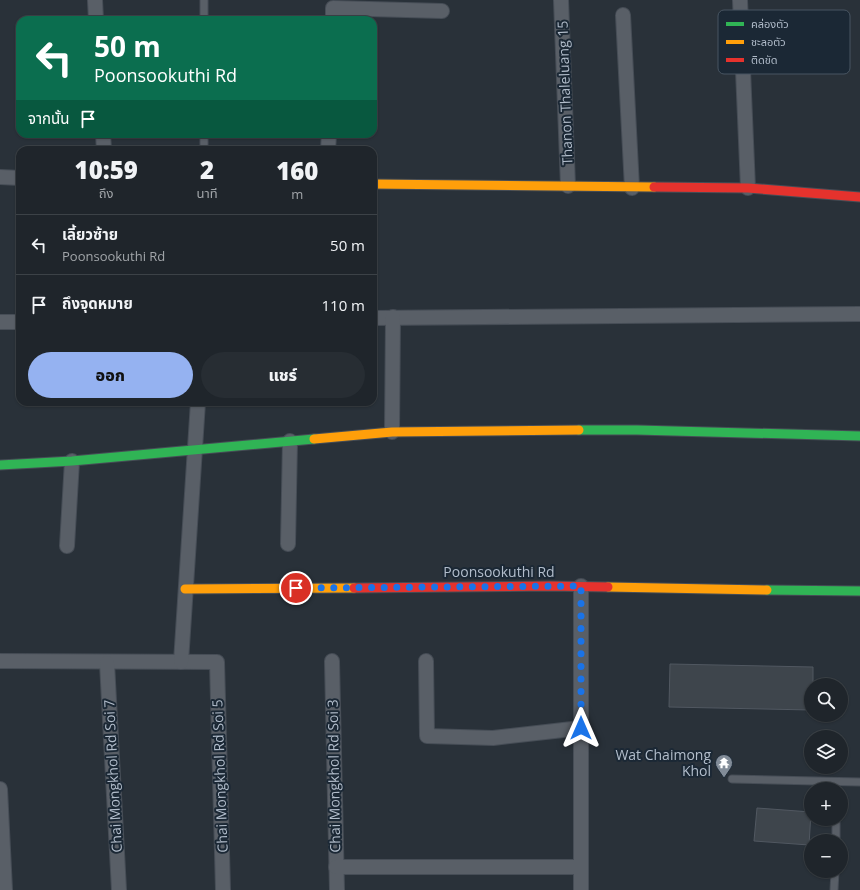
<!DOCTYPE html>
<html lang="th">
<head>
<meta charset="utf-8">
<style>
  :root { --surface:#1f252b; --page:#272d33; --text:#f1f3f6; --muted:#a1a5a9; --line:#3c4247; --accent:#95b2f1 }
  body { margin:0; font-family:"Open Sans","Noto Sans Thai",sans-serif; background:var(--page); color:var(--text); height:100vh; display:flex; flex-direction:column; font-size:15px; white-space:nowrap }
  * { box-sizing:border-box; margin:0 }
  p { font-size:13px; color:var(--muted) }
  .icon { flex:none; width:22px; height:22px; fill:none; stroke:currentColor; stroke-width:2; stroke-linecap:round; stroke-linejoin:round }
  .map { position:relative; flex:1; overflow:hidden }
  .details { position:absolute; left:16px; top:146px; width:361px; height:260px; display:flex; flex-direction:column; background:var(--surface); border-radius:12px; box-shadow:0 1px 3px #0004,0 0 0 1px var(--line) }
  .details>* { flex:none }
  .hud { position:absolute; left:16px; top:16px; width:361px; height:122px; border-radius:12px; box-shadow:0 1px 3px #0004,0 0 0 1px var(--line); background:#0b6e4f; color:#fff; overflow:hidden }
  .tools { position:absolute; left:804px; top:678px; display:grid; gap:8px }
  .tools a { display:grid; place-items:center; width:44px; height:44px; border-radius:50%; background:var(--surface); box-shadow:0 1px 3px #0004,0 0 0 1px var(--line); font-size:20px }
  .pin { position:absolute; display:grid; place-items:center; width:34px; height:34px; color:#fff; margin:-17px; border:2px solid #fff; border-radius:50%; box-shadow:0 1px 4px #0007 }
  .me { position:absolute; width:44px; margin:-22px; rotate:0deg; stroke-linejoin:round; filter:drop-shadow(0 0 3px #0008) }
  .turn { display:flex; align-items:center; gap:14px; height:84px; padding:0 12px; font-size:18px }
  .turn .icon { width:52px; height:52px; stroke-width:2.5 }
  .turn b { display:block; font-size:28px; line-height:34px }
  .then { display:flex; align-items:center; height:38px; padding:0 12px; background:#0003; gap:8px; font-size:15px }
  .eta { display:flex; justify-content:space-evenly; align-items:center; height:68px; text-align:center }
  .eta b { font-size:24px; font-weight:800; line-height:28px }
  .primary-button { display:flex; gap:8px; margin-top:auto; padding:8px 12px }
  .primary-button a { flex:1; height:46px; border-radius:24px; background:var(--accent); color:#111; font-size:16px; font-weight:800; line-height:46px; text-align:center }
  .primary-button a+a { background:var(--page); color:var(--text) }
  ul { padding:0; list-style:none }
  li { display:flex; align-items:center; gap:12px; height:60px; padding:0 12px; border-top:1px solid var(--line) }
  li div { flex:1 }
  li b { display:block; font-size:15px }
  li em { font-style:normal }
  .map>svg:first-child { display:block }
</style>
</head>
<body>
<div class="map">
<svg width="860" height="890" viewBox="0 0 860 890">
  <rect width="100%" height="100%" fill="#293139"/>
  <g fill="#3e454c" stroke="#515861">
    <polygon points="670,664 813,667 813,685 811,685 811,710 669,707"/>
    <polygon points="757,808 811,812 809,845 754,841"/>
  </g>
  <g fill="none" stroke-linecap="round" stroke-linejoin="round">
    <defs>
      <g id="lane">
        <polyline points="204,0 204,20"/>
        <polyline points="204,134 204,150"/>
        <polyline points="732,779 860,782"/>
        <polyline points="836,841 836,819"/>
        <polyline points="834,890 835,871"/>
      </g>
      <g id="street">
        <polyline points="95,0 96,20"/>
        <polyline points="561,0 568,186"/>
        <polyline points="740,0 748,188"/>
        <polyline points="623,15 632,188"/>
        <polyline points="333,20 333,8 442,11"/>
        <polyline points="103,134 104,150"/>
        <polyline points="328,150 329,134"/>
        <polyline points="0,177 20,178"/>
        <polyline points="373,318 860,314"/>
        <polyline points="0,322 20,322"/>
        <polyline points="392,432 393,317"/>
        <polyline points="288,544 290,441"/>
        <polyline points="67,546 72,461"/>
        <polyline points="0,661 217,662 223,890"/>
        <polyline points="332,661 337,890"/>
        <polyline points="426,661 427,736 493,738 581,728"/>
        <polyline points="181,662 198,402"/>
        <polyline points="107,663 119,890"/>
        <polyline points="0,789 5,890"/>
        <polyline points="336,867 581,867"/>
        <polyline points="581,890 581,586"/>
      </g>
      <g id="fast">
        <polyline points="579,430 637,430 860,436"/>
        <polyline points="0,465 72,461 314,439"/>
        <polyline points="767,590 860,591"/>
      </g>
      <g id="slow">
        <polyline points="373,184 654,187"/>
        <polyline points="314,439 392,432 579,430"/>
        <polyline points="608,587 767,590"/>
        <polyline points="185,589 354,588"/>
      </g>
      <g id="jam">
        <polyline points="654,187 748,188 860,197"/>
        <polyline points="354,588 550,586 608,587"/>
      </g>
    </defs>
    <use href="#lane" stroke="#464d56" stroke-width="9"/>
    <use href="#street" stroke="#464d56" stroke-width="16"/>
    <use href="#fast" stroke="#464d56" stroke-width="11"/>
    <use href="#slow" stroke="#464d56" stroke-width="11"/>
    <use href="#jam" stroke="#464d56" stroke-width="11"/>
    <use href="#lane" stroke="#595f67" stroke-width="7"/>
    <use href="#street" stroke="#595f67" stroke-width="14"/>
    <use href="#fast" stroke="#30b455" stroke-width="9"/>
    <use href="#slow" stroke="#ff9f0a" stroke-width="9"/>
    <use href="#jam" stroke="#e5322d" stroke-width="9"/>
  </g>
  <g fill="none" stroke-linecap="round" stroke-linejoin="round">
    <polyline stroke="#1a73e8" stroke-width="7" stroke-dasharray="0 12.6" points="296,588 581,586 581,728"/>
  </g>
  <defs>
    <symbol id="temple-pin" viewBox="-11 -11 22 30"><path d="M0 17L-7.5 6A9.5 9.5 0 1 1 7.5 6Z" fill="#828c98" stroke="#1b2835"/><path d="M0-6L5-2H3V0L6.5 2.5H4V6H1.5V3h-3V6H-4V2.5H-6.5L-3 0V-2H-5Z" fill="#fff"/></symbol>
  </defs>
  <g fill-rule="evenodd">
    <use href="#temple-pin" x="714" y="753" width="20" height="27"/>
  </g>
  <g text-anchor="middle" stroke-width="4" stroke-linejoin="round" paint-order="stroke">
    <g font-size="14" fill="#b2bdcb" stroke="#1b2835">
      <text transform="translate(565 93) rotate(-92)" y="5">Thanon Thaleluang 15</text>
      <text x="499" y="577">Poonsookuthi Rd</text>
      <text transform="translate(113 776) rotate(-93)" y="5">Chai Mongkhol Rd Soi 7</text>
      <text transform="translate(220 776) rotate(-92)" y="5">Chai Mongkhol Rd Soi 5</text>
      <text transform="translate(334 776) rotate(-91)" y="5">Chai Mongkhol Rd Soi 3</text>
    </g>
    <g font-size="14" fill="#b2bdcb" stroke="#1b2835" text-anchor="end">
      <text x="711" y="760">Wat Chaimong<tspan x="711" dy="16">Khol</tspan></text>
    </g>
  </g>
  <rect x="718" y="10" width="132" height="64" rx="6" fill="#1b2835" stroke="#485562" stroke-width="1"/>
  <rect x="726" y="22" width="18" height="4" fill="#30b455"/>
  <rect x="726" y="40" width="18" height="4" fill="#ff9f0a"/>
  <rect x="726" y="58" width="18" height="4" fill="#e5322d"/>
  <g font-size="11" fill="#b2bdcb">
    <text x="751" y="28">คล่องตัว</text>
    <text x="751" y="46">ชะลอตัว</text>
    <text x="751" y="64">ติดขัด</text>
  </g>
</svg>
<div class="tools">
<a><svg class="icon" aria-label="search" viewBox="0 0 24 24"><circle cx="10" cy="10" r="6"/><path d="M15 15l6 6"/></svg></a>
<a><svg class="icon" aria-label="layers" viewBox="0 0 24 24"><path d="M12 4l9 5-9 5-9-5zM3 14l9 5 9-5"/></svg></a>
<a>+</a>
<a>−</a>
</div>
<div class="pin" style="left:296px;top:588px;background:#d93025"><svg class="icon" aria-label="arrive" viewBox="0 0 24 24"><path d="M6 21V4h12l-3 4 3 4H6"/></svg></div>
<svg class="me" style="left:581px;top:728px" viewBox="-20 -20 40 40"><path d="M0-17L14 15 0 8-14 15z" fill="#1a73e8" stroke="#fff" stroke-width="4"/></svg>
<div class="hud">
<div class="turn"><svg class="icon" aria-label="left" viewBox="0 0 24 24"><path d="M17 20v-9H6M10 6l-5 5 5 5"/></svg><div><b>50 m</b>Poonsookuthi Rd</div></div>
<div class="then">จากนั้น<svg class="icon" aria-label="arrive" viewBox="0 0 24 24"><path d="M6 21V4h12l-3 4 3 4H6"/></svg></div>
</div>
<section class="details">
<div class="eta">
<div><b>10:59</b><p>ถึง</p></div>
<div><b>2</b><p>นาที</p></div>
<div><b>160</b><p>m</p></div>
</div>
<ul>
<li><svg class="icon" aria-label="left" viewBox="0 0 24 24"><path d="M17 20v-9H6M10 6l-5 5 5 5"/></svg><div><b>เลี้ยวซ้าย</b><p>Poonsookuthi Rd</p></div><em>50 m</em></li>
<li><svg class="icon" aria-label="arrive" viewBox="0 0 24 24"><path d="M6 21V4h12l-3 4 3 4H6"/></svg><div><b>ถึงจุดหมาย</b></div><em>110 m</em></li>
</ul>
<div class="primary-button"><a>ออก</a><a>แชร์</a></div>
</section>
</div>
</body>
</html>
